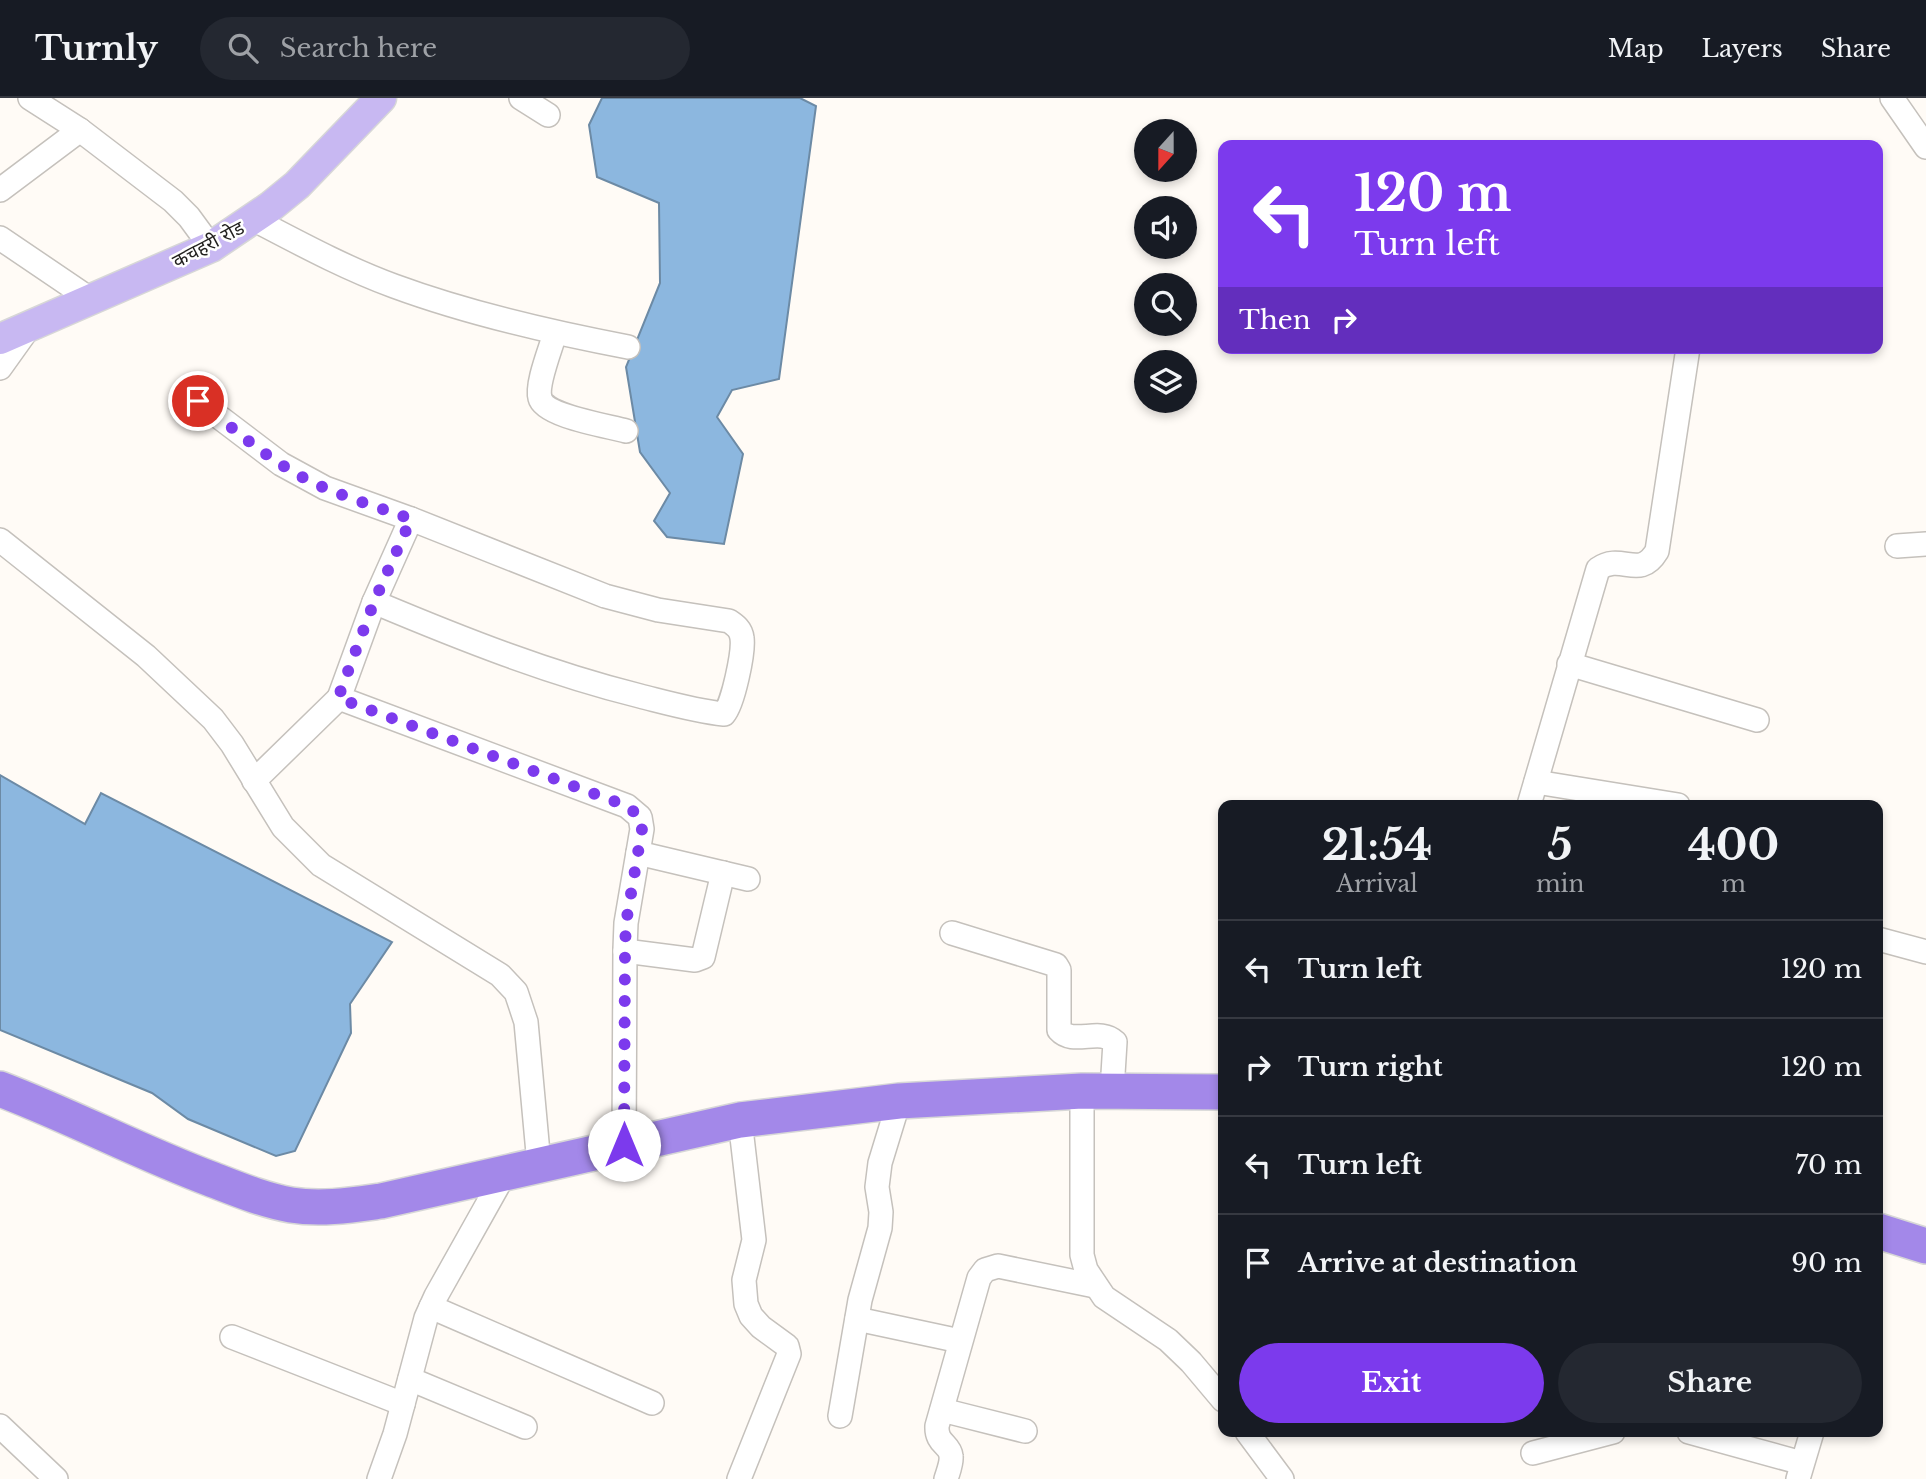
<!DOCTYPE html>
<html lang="en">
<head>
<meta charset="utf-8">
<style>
  :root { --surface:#171b24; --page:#242831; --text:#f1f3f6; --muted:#9ea1a6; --line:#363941; --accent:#7c3aed }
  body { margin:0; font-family:"Libre Baskerville","Noto Sans Devanagari",serif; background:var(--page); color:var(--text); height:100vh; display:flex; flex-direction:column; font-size:26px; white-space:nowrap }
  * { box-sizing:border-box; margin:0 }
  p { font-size:23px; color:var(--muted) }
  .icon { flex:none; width:38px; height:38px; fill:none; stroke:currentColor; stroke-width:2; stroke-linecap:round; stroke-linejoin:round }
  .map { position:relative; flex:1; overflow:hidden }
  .drawer { position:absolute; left:1218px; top:702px; width:665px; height:637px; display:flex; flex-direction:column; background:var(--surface); border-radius:14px; box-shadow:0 4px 10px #0003 }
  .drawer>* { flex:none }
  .guide { position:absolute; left:1218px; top:42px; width:665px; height:214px; border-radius:14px; box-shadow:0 4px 10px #0003; background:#7c3aed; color:#fff; overflow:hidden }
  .needle { width:46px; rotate:201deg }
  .fabs { position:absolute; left:1134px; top:21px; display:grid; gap:14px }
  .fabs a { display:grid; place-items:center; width:63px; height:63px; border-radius:50%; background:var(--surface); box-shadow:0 4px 10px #0003; font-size:35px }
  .pin { position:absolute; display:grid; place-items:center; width:60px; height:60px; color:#fff; margin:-30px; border:4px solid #fff; border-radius:50%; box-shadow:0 2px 7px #0007 }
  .me { position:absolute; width:77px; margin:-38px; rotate:0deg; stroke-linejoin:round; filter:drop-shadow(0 0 5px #0008) }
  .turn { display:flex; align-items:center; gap:24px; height:147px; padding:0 21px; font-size:32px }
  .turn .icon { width:91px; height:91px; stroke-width:2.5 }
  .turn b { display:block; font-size:49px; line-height:60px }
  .then { display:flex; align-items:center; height:66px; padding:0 21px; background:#0003; gap:14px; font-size:26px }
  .eta { display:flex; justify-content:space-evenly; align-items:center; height:119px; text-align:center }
  .eta b { font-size:42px; font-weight:700; line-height:49px }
  .cta { display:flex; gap:14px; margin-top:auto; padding:14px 21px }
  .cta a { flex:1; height:80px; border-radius:42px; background:var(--accent); color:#fff; font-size:28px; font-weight:700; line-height:80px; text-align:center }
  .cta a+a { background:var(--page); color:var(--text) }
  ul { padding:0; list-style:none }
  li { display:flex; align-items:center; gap:21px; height:98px; padding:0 21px; border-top:2px solid var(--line) }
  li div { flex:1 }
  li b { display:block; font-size:26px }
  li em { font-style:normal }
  header { display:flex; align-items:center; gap:42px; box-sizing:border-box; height:98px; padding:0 35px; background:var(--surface); border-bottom:2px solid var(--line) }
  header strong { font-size:33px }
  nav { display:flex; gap:38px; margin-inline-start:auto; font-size:24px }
  .search { width:490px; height:63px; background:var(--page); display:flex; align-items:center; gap:18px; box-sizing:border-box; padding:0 24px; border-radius:38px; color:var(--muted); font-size:26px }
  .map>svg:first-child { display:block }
</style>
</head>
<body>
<header>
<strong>Turnly</strong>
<div class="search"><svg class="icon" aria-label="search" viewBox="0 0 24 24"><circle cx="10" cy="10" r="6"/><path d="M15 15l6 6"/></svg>Search here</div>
<nav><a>Map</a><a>Layers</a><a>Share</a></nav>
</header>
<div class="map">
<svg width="1926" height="1381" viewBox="0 0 1926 1381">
  <rect width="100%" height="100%" fill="#fffbf6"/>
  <g fill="#8cb7df" stroke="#6c8aa5" stroke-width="2">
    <polygon points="602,0 800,0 816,8 779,281 732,292 717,319 743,356 724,446 667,439 654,423 670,395 640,354 626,269 660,185 659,105 597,79 589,27"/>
    <polygon points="0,677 85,726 101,695 392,844 350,906 351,935 295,1053 276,1058 188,1021 152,995 0,932"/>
  </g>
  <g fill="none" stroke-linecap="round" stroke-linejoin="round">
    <defs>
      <g id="minor">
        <polyline points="30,0 80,32 173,103 189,119 211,149"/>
        <polyline points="521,0 548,17"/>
        <polyline points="1892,0 1926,49"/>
        <polyline points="0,92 80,32"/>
        <path d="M 253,121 C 299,145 345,170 394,188 C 470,216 549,234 628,249"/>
        <polyline points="0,140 90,201"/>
        <path d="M 555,235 C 551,250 536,286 540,300 C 544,318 609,328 626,333"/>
        <polyline points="0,270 30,228"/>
        <path d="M 198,303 L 281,366 L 325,390 L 411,421 L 605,498 L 658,512 L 729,523 C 735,527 741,531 742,540 C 744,554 733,606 724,616 C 696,613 668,605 640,598 C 548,575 462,541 374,504"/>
        <polyline points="411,421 374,504 339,600 627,708 640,719 642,731 626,825 625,851 624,1047"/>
        <polyline points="0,442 146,558 213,621 232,646 283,729 321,767 500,877 516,894 526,924 539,1066"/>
        <polyline points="1897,448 1926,446"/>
        <polyline points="1569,566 1757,622"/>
        <polyline points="254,683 339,600"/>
        <polyline points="1536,684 1678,707"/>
        <path d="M 1529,707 L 1598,471 C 1622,454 1639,483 1657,453 L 1688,250"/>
        <polyline points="638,755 748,781"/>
        <path d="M 952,835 L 1056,867 L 1059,872 L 1059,932 C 1073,948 1100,929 1115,944 L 1112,992"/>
        <polyline points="1878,841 1926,854"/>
        <polyline points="625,853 695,862 703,859 723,775"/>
        <polyline points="1082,993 1082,1157 1086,1172 1104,1199 1168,1242 1191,1264 1223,1302"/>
        <polyline points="431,1209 652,1305"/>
        <polyline points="857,1221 960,1243"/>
        <polyline points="232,1239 403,1306"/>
        <polyline points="410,1281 525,1329"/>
        <polyline points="942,1312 1025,1333"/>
        <polyline points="840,1318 860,1202 880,1130 881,1114 877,1089 880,1065 899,1003"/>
        <polyline points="0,1328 56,1381"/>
        <polyline points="1247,1334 1282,1381"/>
        <polyline points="1689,1334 1802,1365"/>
        <polyline points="1533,1355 1613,1334"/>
        <polyline points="379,1381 395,1336 426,1220 436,1198 505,1075"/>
        <polyline points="739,1381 789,1256 787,1248 761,1229 751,1218 746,1206 744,1182 754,1142 740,1022"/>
        <path d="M 946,1381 C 948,1374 952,1365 951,1358 C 950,1346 936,1346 937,1328 L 979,1180 L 985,1172 L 998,1168 L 1095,1188"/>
        <polyline points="1798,1381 1812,1334"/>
      </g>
      <polyline id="major" points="0,241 211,149 270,109 297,87 381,0"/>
      <g id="highway">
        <path d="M 0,991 C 71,1018 139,1054 211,1081 C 237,1091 263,1102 291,1107 C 321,1112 352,1107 381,1103 L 740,1022 L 899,1003 L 1082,993 L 1223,994"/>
        <polyline points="1878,1133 1926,1148"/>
      </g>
    </defs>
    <use href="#minor" stroke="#c5c1bc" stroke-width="26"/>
    <use href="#major" stroke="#d7d7d7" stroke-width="33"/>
    <use href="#highway" stroke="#d7d7d7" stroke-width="38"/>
    <use href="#minor" stroke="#fff" stroke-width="23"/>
    <use href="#major" stroke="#c8b8f2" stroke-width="30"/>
    <use href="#highway" stroke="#a388e9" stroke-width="35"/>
  </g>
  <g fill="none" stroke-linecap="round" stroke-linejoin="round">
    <path stroke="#7c3aed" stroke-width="12" stroke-dasharray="0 21.6" d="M 198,303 C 232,329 266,360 304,380 C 338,398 376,408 411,421 L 374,504 L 338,600 L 627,708 L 640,719 L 642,731 L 626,825 L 625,851 L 624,1047"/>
  </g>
  <g text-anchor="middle" stroke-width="5" stroke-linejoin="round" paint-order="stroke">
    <g font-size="19" fill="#22211f" stroke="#fff">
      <text transform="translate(208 146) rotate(-28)" y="7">कचहरी रोड</text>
    </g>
  </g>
</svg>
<div class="fabs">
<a><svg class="needle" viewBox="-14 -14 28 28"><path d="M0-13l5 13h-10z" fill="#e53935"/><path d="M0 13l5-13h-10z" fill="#9ea1a6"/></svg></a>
<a><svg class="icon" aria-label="sound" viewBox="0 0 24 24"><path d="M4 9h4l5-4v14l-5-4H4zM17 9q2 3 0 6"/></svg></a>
<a><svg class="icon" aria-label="search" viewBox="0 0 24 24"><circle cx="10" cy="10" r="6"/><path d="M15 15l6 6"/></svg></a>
<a><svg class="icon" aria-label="layers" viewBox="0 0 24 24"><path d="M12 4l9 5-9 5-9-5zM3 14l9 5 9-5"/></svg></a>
</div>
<div class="pin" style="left:198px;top:303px;background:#d93025"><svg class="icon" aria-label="arrive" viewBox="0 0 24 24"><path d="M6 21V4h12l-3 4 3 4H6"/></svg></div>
<svg class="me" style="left:624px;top:1047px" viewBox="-20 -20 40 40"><circle r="19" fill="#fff"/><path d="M0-13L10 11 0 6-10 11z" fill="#7c3aed"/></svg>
<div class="guide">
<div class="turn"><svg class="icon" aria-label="left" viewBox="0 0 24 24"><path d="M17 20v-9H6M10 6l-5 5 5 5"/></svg><div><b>120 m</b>Turn left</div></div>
<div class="then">Then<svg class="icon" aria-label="right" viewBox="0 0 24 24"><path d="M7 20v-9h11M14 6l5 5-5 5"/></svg></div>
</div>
<section class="drawer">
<div class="eta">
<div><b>21:54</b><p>Arrival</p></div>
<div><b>5</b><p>min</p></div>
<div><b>400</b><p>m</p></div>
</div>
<ul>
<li><svg class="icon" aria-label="left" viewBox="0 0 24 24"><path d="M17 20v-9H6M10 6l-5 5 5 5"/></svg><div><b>Turn left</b></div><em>120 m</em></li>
<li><svg class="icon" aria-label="right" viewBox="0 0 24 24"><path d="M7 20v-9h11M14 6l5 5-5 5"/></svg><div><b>Turn right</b></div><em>120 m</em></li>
<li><svg class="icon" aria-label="left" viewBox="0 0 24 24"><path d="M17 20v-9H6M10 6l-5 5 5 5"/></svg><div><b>Turn left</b></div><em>70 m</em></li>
<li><svg class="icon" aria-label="arrive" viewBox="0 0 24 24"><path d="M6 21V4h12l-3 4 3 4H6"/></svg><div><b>Arrive at destination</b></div><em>90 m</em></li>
</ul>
<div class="cta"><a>Exit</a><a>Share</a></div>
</section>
</div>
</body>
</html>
